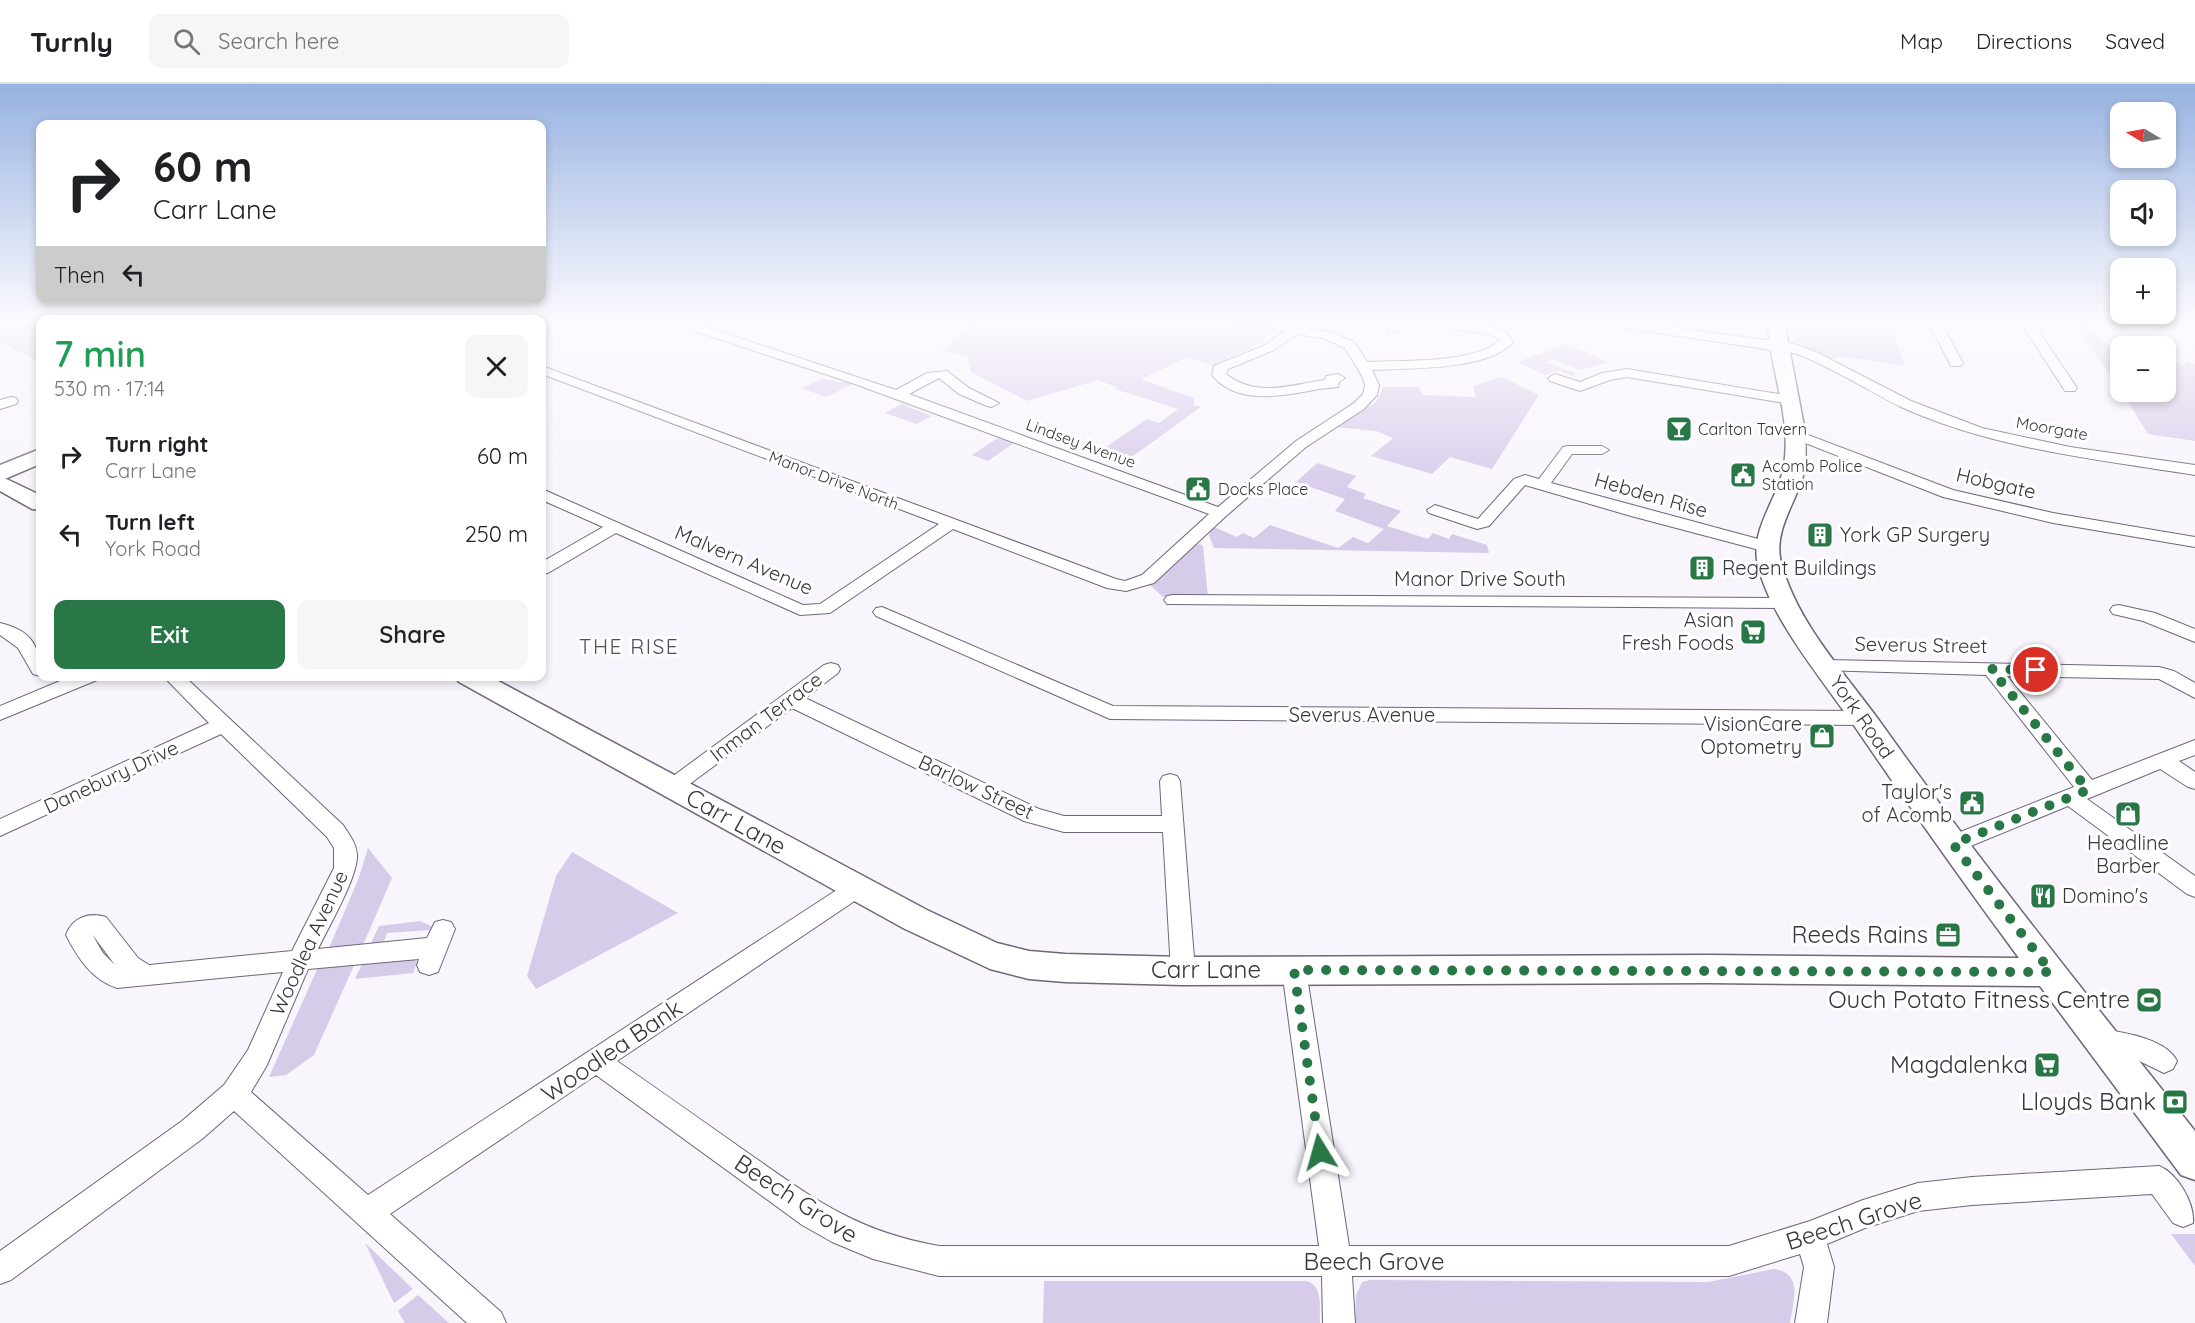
<!DOCTYPE html>
<html lang="en">
<head>
<meta charset="utf-8">
<style>
  :root { --surface:#fff; --page:#f6f6f6; --text:#202124; --muted:#757577; --line:#e0e0e0; --accent:#297747 }
  body { margin:0; font-family:Quicksand,sans-serif; background:var(--page); color:var(--text); height:100vh; display:flex; flex-direction:column; font-size:22px; white-space:nowrap }
  * { box-sizing:border-box; margin:0 }
  p { font-size:20px; color:var(--muted) }
  .icon { flex:none; width:33px; height:33px; fill:none; stroke:currentColor; stroke-width:2; stroke-linecap:round; stroke-linejoin:round }
  .map { position:relative; flex:1; overflow:hidden }
  .panel { position:absolute; left:36px; top:231px; width:510px; height:366px; display:flex; flex-direction:column; background:var(--surface); border-radius:12px; box-shadow:0 3px 9px #0003 }
  .panel>* { flex:none }
  .top-card { position:absolute; left:36px; top:36px; width:510px; height:183px; border-radius:12px; box-shadow:0 3px 9px #0003; background:#fff; color:var(--text); overflow:hidden }
  .needle { width:39px; rotate:280deg }
  .fabs { position:absolute; left:2110px; top:18px; display:grid; gap:12px }
  .fabs a { display:grid; place-items:center; width:66px; height:66px; border-radius:12px; background:var(--surface); box-shadow:0 3px 9px #0003; font-size:30px }
  .pin { position:absolute; display:grid; place-items:center; width:51px; height:51px; color:#fff; margin:-26px; border:3px solid #fff; border-radius:50%; box-shadow:0 2px 6px #0007 }
  .me { position:absolute; width:66px; margin:-33px; rotate:352deg; stroke-linejoin:round; filter:drop-shadow(0 0 4px #0008) }
  .turn { display:flex; align-items:center; gap:21px; height:126px; padding:0 18px; font-size:27px }
  .turn .icon { width:78px; height:78px; stroke-width:2.5 }
  .turn b { display:block; font-size:42px; line-height:51px }
  .then { display:flex; align-items:center; height:57px; padding:0 18px; background:#0003; gap:12px; font-size:22px }
  .round { display:grid; place-items:center; flex:none; width:63px; height:63px; border-radius:12px; background:var(--page) }
  .head { display:flex; align-items:center; justify-content:space-between; height:102px; padding:0 18px }
  h1 { font-size:36px; font-weight:600; line-height:45px; color:#1e9e55 }
  .button { display:flex; gap:12px; margin-top:auto; padding:12px 18px }
  .button a { flex:1; height:69px; border-radius:12px; background:var(--accent); color:#fff; font-size:24px; font-weight:600; line-height:69px; text-align:center }
  .button a+a { background:var(--page); color:var(--text) }
  ul { padding:0; list-style:none }
  li { display:flex; align-items:center; gap:18px; height:78px; padding:0 18px }
  li div { flex:1 }
  li b { display:block; font-size:22px }
  li em { font-style:normal }
  header { display:flex; align-items:center; gap:36px; box-sizing:border-box; height:84px; padding:0 30px; background:var(--surface); border-bottom:2px solid var(--line) }
  header strong { font-size:28px }
  nav { display:flex; gap:33px; margin-inline-start:auto; font-size:21px }
  .search { width:420px; height:54px; background:var(--page); display:flex; align-items:center; gap:15px; box-sizing:border-box; padding:0 21px; border-radius:12px; color:var(--muted); font-size:22px }
  .map>svg:first-child { display:block }
</style>
</head>
<body>
<header>
<strong>Turnly</strong>
<div class="search"><svg class="icon" aria-label="search" viewBox="0 0 24 24"><circle cx="10" cy="10" r="6"/><path d="M15 15l6 6"/></svg>Search here</div>
<nav><a>Map</a><a>Directions</a><a>Saved</a></nav>
</header>
<div class="map">
<svg width="2195" height="1239" viewBox="0 0 2195 1239">
  <rect width="100%" height="100%" fill="#f8f5fd"/>
  <g fill="#d7cbea">
    <polygon points="0,237 40,237 40,279 0,257"/>
    <path d="M 975,237 L 1213,237 L 1238,241 L 1268,240 L 1275,246 C 1258,264 1234,270 1213,282 L 1188,273 L 1141,295 L 1194,314 L 1194,322 L 1202,322 L 1129,375 L 1103,365 L 1147,335 L 1159,339 L 1178,325 L 1115,305 L 1116,303 L 1098,296 L 1027,317 L 971,288 L 967,272 L 942,267 Z"/>
    <polygon points="1791,237 1810,237 1812,244 1825,246 1823,237 1890,238 1905,282 1846,273 1829,274 1793,257"/>
    <polygon points="2072,237 2087,237 2081,238 2105,259 2124,261 2121,262 2121,306"/>
    <polygon points="1567,260 1608,278 1581,286 1553,276 1546,278 1577,290 1571,292 1558,286 1545,291 1517,278"/>
    <polygon points="2166,276 2184,281 2187,278 2195,280 2195,357 2148,350 2122,308 2166,308"/>
    <polygon points="1502,293 1539,311 1492,385 1450,373 1432,390 1371,372 1393,354 1376,347 1336,343 1375,319 1383,303 1419,303 1423,311 1476,313 1473,302"/>
    <polygon points="824,294 837,298 851,298 853,300 826,313 801,304"/>
    <polygon points="901,320 932,332 917,340 885,329"/>
    <polygon points="999,353 1014,359 988,377 972,371"/>
    <polygon points="1317,379 1356,392 1347,403 1366,410 1363,414 1401,427 1387,442 1428,455 1433,449 1449,455 1452,450 1487,461 1489,469 1214,464 1209,451 1214,443 1237,453 1243,449 1254,454 1270,441 1338,464 1353,453 1368,459 1384,445 1335,427 1345,415 1296,398"/>
    <polygon points="1200,460 1203,462 1208,513 1163,513 1149,500 1193,461"/>
    <polygon points="368,764 392,794 363,861 329,864 358,796"/>
    <polygon points="572,768 678,829 536,905 527,892 556,792"/>
    <polygon points="420,837 433,843 430,846 387,849 383,860 370,861 379,842"/>
    <polygon points="412,873 417,878 413,889 355,895 364,876"/>
    <polygon points="356,877 314,971 286,991 269,993 319,881"/>
    <polygon points="2171,1150 2195,1150 2195,1182"/>
    <polygon points="365,1159 413,1205 394,1219"/>
    <path d="M 1774,1185 C 1804,1189 1793,1218 1790,1239 L 1355,1239 L 1356,1211 L 1362,1198 L 1370,1196 L 1708,1198 Z"/>
    <path d="M 1044,1197 L 1305,1197 C 1324,1200 1319,1224 1320,1239 L 1043,1239 Z"/>
    <polygon points="418,1211 449,1239 405,1239 398,1227"/>
  </g>
  <g fill="none" stroke-linecap="round" stroke-linejoin="round">
    <defs>
      <g id="street">
        <path d="M 671,237 L 688,237 L 896,306 L 927,289 L 947,287 L 969,304 L 999,319 L 992,323 L 987,322 L 959,310 L 939,294 L 909,310 L 1218,423 L 1296,357 L 1354,319 L 1363,310 L 1365,301 L 1362,292 L 1345,264 L 1323,254 L 1297,250 L 1274,266 L 1228,285 L 1226,290 C 1256,314 1290,301 1325,296 L 1326,292 L 1338,290 L 1345,294 L 1339,298 L 1338,303 C 1332,304 1325,304 1319,305 C 1286,311 1238,323 1212,291 L 1214,282 L 1265,261 L 1285,247 L 1277,246 L 1264,237 L 1279,237 L 1285,240 L 1330,248 L 1354,258 L 1367,278 C 1405,276 1469,280 1500,257 C 1486,242 1456,254 1442,237 C 1453,237 1495,243 1504,247 C 1508,250 1511,254 1513,258 C 1488,287 1408,284 1372,286 L 1379,301 L 1377,311 L 1364,325 L 1306,363 L 1226,432 L 1154,499 L 1126,507 L 1107,504 L 953,445 L 830,529 L 800,531 L 616,449 L 548,489 L 542,490 L 542,478 L 603,443 L 542,416 L 542,405 L 803,521 L 820,520 L 939,440 L 542,290 L 542,282 L 1116,495 L 1125,497 L 1142,491 L 1209,430 L 852,299 L 673,240 Z"/>
        <polygon points="1386,237 1398,237 1397,248 1389,248"/>
        <path d="M 1600,237 L 1628,237 L 1794,260 L 1816,268 L 1911,317 L 1982,344 L 2070,363 L 2195,381 L 2195,391 C 2095,375 1994,365 1901,323 C 1877,312 1798,262 1778,267 L 1606,241 Z"/>
        <polygon points="1928,237 1940,237 1963,279 1961,282 1951,282"/>
        <polygon points="2020,237 2032,237 2077,304 2075,307 2065,307"/>
        <polygon points="1627,285 1791,312 1798,316 1791,320 1627,293 1610,296 1580,307 1550,297 1548,294 1555,290 1580,298 1602,289"/>
        <polygon points="11,313 16,314 18,317 16,320 0,325 0,316"/>
        <polygon points="1795,346 1953,406 2053,429 2195,453 2195,463 2053,439 1943,413 1790,353 1788,350"/>
        <polygon points="1568,362 1602,362 1609,366 1602,370 1572,370 1551,399 1773,459 1775,463 1767,468 1631,432 1525,401 1489,442 1477,445 1429,429 1427,426 1435,421 1478,435 1514,395 1525,391 1539,395 1563,363"/>
        <polygon points="1173,511 1787,514 1793,515 1796,519 1793,523 1787,524 1167,520 1164,516 1167,512"/>
        <polygon points="2119,521 2155,529 2195,545 2195,558 2143,537 2113,530 2110,526 2113,522"/>
        <polygon points="882,523 1113,622 1862,627 1869,629 1872,634 1869,639 1862,641 1110,635 876,532 873,528 876,524"/>
        <path d="M 0,539 C 32,547 40,561 40,592 L 33,590 L 18,564 L 0,551 Z"/>
        <polygon points="1827,576 2159,583 2174,587 2195,599 2195,614 2159,595 2007,592 2092,696 2195,656 2195,671 2179,677 2195,688 2195,705 2188,703 2160,685 2087,715 2195,792 2195,813 2187,810 2068,722 1961,766 1953,768 1945,766 1942,760 1945,754 2074,703 1986,591 1820,586 1818,582 1820,578"/>
        <polygon points="831,579 838,581 840,585 838,589 805,614 1039,725 1064,732 1162,732 1160,697 1163,692 1170,690 1177,692 1180,697 1195,887 1192,894 1183,897 1174,894 1171,887 1163,748 1064,748 1024,737 792,624 679,708 672,710 665,708 661,703 665,698 824,581"/>
        <polygon points="72,592 99,592 97,596 0,636 0,622"/>
        <path d="M 163,592 L 184,592 L 343,741 C 349,750 356,759 357,770 C 359,791 328,844 318,865 L 427,854 L 435,838 L 443,836 L 451,838 L 455,845 L 438,888 L 429,891 L 420,888 L 417,881 L 419,875 L 308,885 L 267,981 L 251,1008 L 368,1111 L 849,798 L 857,795 L 865,798 L 868,804 L 865,810 L 617,977 C 659,1006 700,1035 741,1064 C 810,1112 853,1147 939,1162 L 1319,1162 L 1282,886 L 1285,879 L 1294,876 L 1303,879 L 1306,886 L 1349,1162 L 1729,1162 L 1810,1137 L 1863,1116 L 1918,1099 L 1972,1093 L 2159,1082 C 2177,1089 2195,1119 2193,1139 L 2183,1143 L 2173,1139 L 2152,1110 L 1972,1121 L 1918,1127 L 1865,1144 L 1827,1160 L 1834,1183 L 1827,1239 L 1795,1239 L 1804,1183 L 1800,1170 L 1729,1192 L 1352,1192 L 1355,1239 L 1323,1239 L 1322,1192 L 939,1192 L 873,1175 L 832,1158 L 802,1141 L 596,991 L 390,1130 L 501,1228 L 506,1239 L 467,1239 L 234,1027 L 202,1055 L 11,1196 L 0,1200 L 0,1167 L 182,1037 L 224,1001 L 248,966 L 283,888 L 117,904 C 91,895 78,874 66,851 C 72,833 89,828 106,833 L 138,874 L 149,881 L 292,867 L 334,784 L 334,764 L 327,753 L 221,650 L 0,752 L 0,735 L 209,639 ZM 92,850 L 115,881 L 103,869 Z"/>
        <path d="M 2104,946 C 2126,948 2167,956 2177,977 L 2173,985 L 2164,989 L 2127,971 L 2095,965 L 2091,957 L 2095,949 Z"/>
      </g>
      <g id="secondary">
        <path d="M 1768,237 L 1784,237 L 1804,342 C 1806,359 1807,376 1803,392 C 1795,420 1773,448 1781,478 C 1796,537 1843,587 1878,635 C 1979,777 2087,911 2195,1047 L 2195,1096 L 2181,1091 L 2040,902 L 1709,899 L 1183,901 L 1065,898 L 1029,895 L 990,885 L 903,844 L 459,598 L 455,592 L 489,592 L 927,826 L 997,859 L 1029,867 L 1065,870 L 1183,873 L 1709,871 L 2019,874 C 1962,797 1907,719 1853,640 C 1822,595 1766,529 1757,476 C 1752,442 1779,413 1784,381 C 1792,332 1769,285 1768,237 Z"/>
        <polygon points="0,392 40,411 40,426 32,425 0,407"/>
      </g>
      <polygon id="primary" points="40,365 40,380 0,397 0,381"/>
    </defs>
    <use href="#street" stroke="#6d6778" stroke-width="2"/>
    <use href="#secondary" stroke="#6d6778" stroke-width="3"/>
    <use href="#primary" stroke="#6d6778" stroke-width="3"/>
    <use href="#street" fill="#fff" fill-rule="evenodd"/>
    <use href="#secondary" fill="#fff" fill-rule="evenodd"/>
    <use href="#primary" fill="#fff" fill-rule="evenodd"/>
  </g>
  <linearGradient id="sky" x2="0" y2="1"><stop stop-color="#97b2e1"/><stop offset="0.58" stop-color="#fcfafe"/><stop offset="1" stop-color="#fcfafe" stop-opacity="0"/></linearGradient>
  <rect width="2195" height="410" fill="url(#sky)"/>
  <g fill="none" stroke-linecap="round" stroke-linejoin="round">
    <polyline stroke="#297747" stroke-width="10" stroke-dasharray="0 18" points="1320,1068 1294,886 2051,888 1953,760 2088,706 1991,585 2036,586"/>
  </g>
  <defs>
    <symbol id="bar-square" viewBox="-11 -11 22 22"><rect x="-9" y="-9" width="18" height="18" rx="4" fill="#297747" stroke="#fff"/><path d="M-6-5H6L.8 .8V4.5H3.5V6h-7V4.5H-.8V.8Z" fill="#fff"/></symbol>
    <symbol id="civic-square" viewBox="-11 -11 22 22"><rect x="-9" y="-9" width="18" height="18" rx="4" fill="#297747" stroke="#fff"/><path d="M-.6-6.5H3V-4.5H.6V-3L4-1V1h2V6H-6V1h2V-1L-.6-3ZM-1.2 2.5V6h2.4V2.5Z" fill="#fff"/></symbol>
    <symbol id="building-square" viewBox="-11 -11 22 22"><rect x="-9" y="-9" width="18" height="18" rx="4" fill="#297747" stroke="#fff"/><path d="M-4-6H4V6H1V3H-1V6H-4ZM-2.5-4.3h1.7v1.8h-1.7ZM.8-4.3h1.7v1.8H.8ZM-2.5-1h1.7V.8h-1.7ZM.8-1h1.7V.8H.8Z" fill="#fff"/></symbol>
    <symbol id="supermarket-square" viewBox="-11 -11 22 22"><rect x="-9" y="-9" width="18" height="18" rx="4" fill="#297747" stroke="#fff"/><path d="M-6-5.5h2.5l.6 2H6L4.5 2H-2.5L-4.4-4H-6ZM-1.5 3.2a1.3 1.3 0 1 0 .1 0ZM3 3.2a1.3 1.3 0 1 0 .1 0Z" fill="#fff"/></symbol>
    <symbol id="shop-square" viewBox="-11 -11 22 22"><rect x="-9" y="-9" width="18" height="18" rx="4" fill="#297747" stroke="#fff"/><path d="M-5-2.5h2.3a2.7 3.5 0 0 1 5.4 0H5L5.5 6h-11ZM-1.5-2.5h3a1.5 2.3 0 0 0-3 0Z" fill="#fff"/></symbol>
    <symbol id="restaurant-square" viewBox="-11 -11 22 22"><rect x="-9" y="-9" width="18" height="18" rx="4" fill="#297747" stroke="#fff"/><path d="M-5-6h1v4h1v-4h1v4h1v-4h1v5L-1.5 .5V6h-2V.5L-5-1ZM5-6V6H3V1.5H1.5Q1.5-4 5-6Z" fill="#fff"/></symbol>
    <symbol id="office-square" viewBox="-11 -11 22 22"><rect x="-9" y="-9" width="18" height="18" rx="4" fill="#297747" stroke="#fff"/><path d="M-6-3h4V-5.5h4V-3h4V5H-6ZM-1-4.5V-3h2v-1.5ZM-6 0V1H6V0Z" fill="#fff"/></symbol>
    <symbol id="stadium-square" viewBox="-11 -11 22 22"><rect x="-9" y="-9" width="18" height="18" rx="4" fill="#297747" stroke="#fff"/><path d="M0-5a6.5 5 0 1 0 0 10a6.5 5 0 1 0 0-10ZM-3.5-1.8h7v3.6h-7Z" fill="#fff"/></symbol>
    <symbol id="bank-square" viewBox="-11 -11 22 22"><rect x="-9" y="-9" width="18" height="18" rx="4" fill="#297747" stroke="#fff"/><path d="M-6-4H6V4H-6ZM0-2.3a2.3 2.3 0 1 0 0 4.6a2.3 2.3 0 1 0 0-4.6Z" fill="#fff"/></symbol>
  </defs>
  <g fill-rule="evenodd">
    <use href="#bar-square" x="1664" y="330" width="30" height="30"/>
    <use href="#civic-square" x="1728" y="376" width="30" height="30"/>
    <use href="#civic-square" x="1183" y="390" width="30" height="30"/>
    <use href="#building-square" x="1805" y="436" width="30" height="30"/>
    <use href="#building-square" x="1687" y="469" width="30" height="30"/>
    <use href="#supermarket-square" x="1738" y="533" width="30" height="30"/>
    <use href="#shop-square" x="1807" y="637" width="30" height="30"/>
    <use href="#civic-square" x="1957" y="704" width="30" height="30"/>
    <use href="#shop-square" x="2113" y="715" width="30" height="30"/>
    <use href="#restaurant-square" x="2028" y="797" width="30" height="30"/>
    <use href="#office-square" x="1933" y="836" width="30" height="30"/>
    <use href="#stadium-square" x="2134" y="901" width="30" height="30"/>
    <use href="#supermarket-square" x="2032" y="966" width="30" height="30"/>
    <use href="#bank-square" x="2160" y="1003" width="30" height="30"/>
  </g>
  <g text-anchor="middle" stroke-width="6" stroke-linejoin="round" paint-order="stroke">
    <g font-size="16" fill="#38363d" stroke="#fff">
      <text transform="translate(2052 344) rotate(10)" y="6">Moorgate</text>
      <text transform="translate(1081 359) rotate(20)" y="6">Lindsey Avenue</text>
      <text transform="translate(834 396) rotate(21)" y="6">Manor Drive North</text>
    </g>
    <g font-size="16" fill="#38363d" stroke="#fff" text-anchor="start">
      <text x="1698" y="351">Carlton Tavern</text>
      <text x="1762" y="388">Acomb Police<tspan x="1762" dy="18">Station</tspan></text>
      <text x="1218" y="411">Docks Place</text>
    </g>
    <g font-size="20" fill="#38363d" stroke="#fff">
      <text transform="translate(1996 399) rotate(13)" y="7">Hobgate</text>
      <text transform="translate(1651 411) rotate(16)" y="7">Hebden Rise</text>
      <text transform="translate(744 476) rotate(23)" y="7">Malvern Avenue</text>
      <text x="1480" y="502">Manor Drive South</text>
      <text transform="translate(1921 561) rotate(1)" y="7">Severus Street</text>
      <text x="1362" y="638">Severus Avenue</text>
      <text transform="translate(766 633) rotate(-37)" y="7">Inman Terrace</text>
      <text transform="translate(1862 633) rotate(55)" y="7">York Road</text>
      <text transform="translate(111 693) rotate(-25)" y="7">Danebury Drive</text>
      <text transform="translate(976 703) rotate(25)" y="7">Barlow Street</text>
      <text transform="translate(309 859) rotate(-65)" y="7">Woodlea Avenue</text>
    </g>
    <g font-size="20" fill="#38363d" stroke="#fff" text-anchor="start">
      <text x="1840" y="458">York GP Surgery</text>
      <text x="1722" y="491">Regent Buildings</text>
      <text x="1734" y="543" text-anchor="end">Asian<tspan x="1734" dy="23">Fresh Foods</tspan></text>
      <text x="1802" y="647" text-anchor="end">VisionCare<tspan x="1802" dy="23">Optometry</tspan></text>
      <text x="1952" y="715" text-anchor="end">Taylor's<tspan x="1952" dy="23">of Acomb</tspan></text>
      <text x="2128" y="766" text-anchor="middle">Headline<tspan x="2128" dy="23">Barber</tspan></text>
      <text x="2062" y="819">Domino's</text>
    </g>
    <g font-size="21" letter-spacing="1.5" fill="#534d5d" stroke="#fff">
      <text x="629" y="570">THE RISE</text>
    </g>
    <g font-size="24" fill="#38363d" stroke="#fff">
      <text transform="translate(736 738) rotate(29)" y="8">Carr Lane</text>
      <text x="1206" y="894">Carr Lane</text>
      <text transform="translate(612 967) rotate(-34)" y="8">Woodlea Bank</text>
      <text transform="translate(796 1115) rotate(33)" y="8">Beech Grove</text>
      <text transform="translate(1854 1137) rotate(-18)" y="8">Beech Grove</text>
      <text x="1374" y="1186">Beech Grove</text>
    </g>
    <g font-size="24" fill="#38363d" stroke="#fff" text-anchor="end">
      <text x="1928" y="859">Reeds Rains</text>
      <text x="2130" y="924">Ouch Potato Fitness Centre</text>
      <text x="2028" y="989">Magdalenka</text>
      <text x="2156" y="1026">Lloyds Bank</text>
    </g>
  </g>
</svg>
<div class="fabs">
<a><svg class="needle" viewBox="-14 -14 28 28"><path d="M0-13l5 13h-10z" fill="#e53935"/><path d="M0 13l5-13h-10z" fill="#757577"/></svg></a>
<a><svg class="icon" aria-label="sound" viewBox="0 0 24 24"><path d="M4 9h4l5-4v14l-5-4H4zM17 9q2 3 0 6"/></svg></a>
<a>+</a>
<a>−</a>
</div>
<div class="pin" style="left:2036px;top:586px;background:#d93025"><svg class="icon" aria-label="arrive" viewBox="0 0 24 24"><path d="M6 21V4h12l-3 4 3 4H6"/></svg></div>
<svg class="me" style="left:1320px;top:1068px" viewBox="-20 -20 40 40"><path d="M0-17L14 15 0 8-14 15z" fill="#297747" stroke="#fff" stroke-width="4"/></svg>
<div class="top-card">
<div class="turn"><svg class="icon" aria-label="right" viewBox="0 0 24 24"><path d="M7 20v-9h11M14 6l5 5-5 5"/></svg><div><b>60 m</b>Carr Lane</div></div>
<div class="then">Then<svg class="icon" aria-label="left" viewBox="0 0 24 24"><path d="M17 20v-9H6M10 6l-5 5 5 5"/></svg></div>
</div>
<section class="panel">
<div class="head"><div><h1>7 min</h1><p>530 m · 17:14</p></div><a class="round"><svg class="icon" aria-label="close" viewBox="0 0 24 24"><path d="M6 6l12 12M18 6L6 18"/></svg></a></div>
<ul>
<li><svg class="icon" aria-label="right" viewBox="0 0 24 24"><path d="M7 20v-9h11M14 6l5 5-5 5"/></svg><div><b>Turn right</b><p>Carr Lane</p></div><em>60 m</em></li>
<li><svg class="icon" aria-label="left" viewBox="0 0 24 24"><path d="M17 20v-9H6M10 6l-5 5 5 5"/></svg><div><b>Turn left</b><p>York Road</p></div><em>250 m</em></li>
</ul>
<div class="button"><a>Exit</a><a>Share</a></div>
</section>
</div>
</body>
</html>
